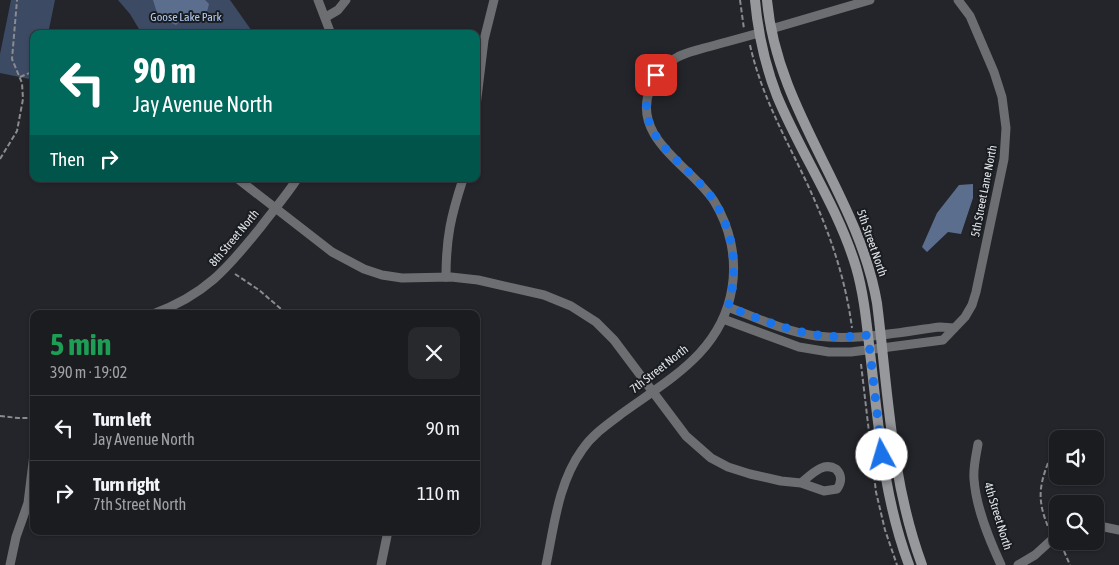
<!DOCTYPE html>
<html lang="en">
<head>
<meta charset="utf-8">
<style>
  :root { --surface:#1a1c20; --page:#27292d; --text:#f1f3f6; --muted:#9fa1a5; --line:#383a3e }
  body { margin:0; font-family:"Asap Condensed",sans-serif; background:var(--page); color:var(--text); height:100vh; display:flex; flex-direction:column; font-size:19px; white-space:nowrap }
  * { box-sizing:border-box; margin:0 }
  p { font-size:16px; color:var(--muted) }
  .icon { flex:none; width:28px; height:28px; fill:none; stroke:currentColor; stroke-width:2; stroke-linecap:round; stroke-linejoin:round }
  .map { position:relative; flex:1; overflow:hidden }
  .sheet { position:absolute; left:30px; top:310px; width:450px; height:225px; display:flex; flex-direction:column; background:var(--surface); border-radius:10px; box-shadow:0 1px 4px #0004,0 0 0 1px var(--line) }
  .sheet>* { flex:none }
  .banner { position:absolute; left:30px; top:30px; width:450px; height:152px; border-radius:10px; box-shadow:0 1px 4px #0004,0 0 0 1px var(--line); background:#00695c; color:#fff; overflow:hidden }
  .tools { position:absolute; left:1049px; top:430px; display:grid; gap:10px }
  .tools a { display:grid; place-items:center; width:55px; height:55px; border-radius:10px; background:var(--surface); box-shadow:0 1px 4px #0004,0 0 0 1px var(--line); font-size:25px }
  .pin { position:absolute; display:grid; place-items:center; width:42px; height:42px; color:#fff; margin:-21px; border-radius:10px; box-shadow:0 2px 8px #0006 }
  .me { position:absolute; width:55px; margin:-28px; rotate:354deg; stroke-linejoin:round; filter:drop-shadow(0 0 4px #0008) }
  .turn { display:flex; align-items:center; gap:18px; height:105px; padding:0 20px; font-size:22px }
  .turn .icon { width:65px; height:65px; stroke-width:2.5 }
  .turn b { display:block; font-size:35px; line-height:42px }
  .then { display:flex; align-items:center; height:48px; padding:0 20px; background:#0003; gap:10px; font-size:19px }
  .round { display:grid; place-items:center; flex:none; width:52px; height:52px; border-radius:10px; background:var(--page) }
  .summary { display:flex; align-items:center; justify-content:space-between; height:85px; padding:0 20px }
  h1 { font-size:30px; font-weight:700; line-height:38px; color:#1e9e55 }
  ul { padding:0; list-style:none }
  li { display:flex; align-items:center; gap:15px; height:65px; padding:0 20px; border-top:1px solid var(--line) }
  li div { flex:1 }
  li b { display:block; font-size:19px }
  li em { font-style:normal }
  .map>svg:first-child { display:block }
</style>
</head>
<body>
<div class="map">
<svg width="1119" height="565" viewBox="0 0 1119 565">
  <rect width="100%" height="100%" fill="#23252a"/>
  <g fill="#3c4a63">
    <polygon points="11,0 55,0 48,34 34,34 34,80 0,73 0,54"/>
    <polygon points="118,0 230,0 254,34 142,34 130,14"/>
  </g>
  <g fill="#5c6e8d">
    <polygon points="153,0 205,0 209,4 206,16 184,17 176,25 158,16"/>
    <polygon points="973,184 973,198 961,234 948,232 927,252 922,247 937,213 959,185"/>
  </g>
  <g fill="none" stroke-linecap="round" stroke-linejoin="round">
    <g stroke="#898b8f" stroke-width="2" stroke-dasharray="5 2.5" stroke-linecap="butt">
      <polyline points="740,0 744,29"/>
      <path d="M 750,45 C 761,94 784,135 805,179 C 828,228 845,275 852,328"/>
      <polyline points="20,77 34,71"/>
      <polyline points="0,159 17,131 23,99 22,83 12,59 17,0"/>
      <polyline points="235,274 259,290 287,314"/>
      <polyline points="861,364 876,492 885,530 897,565"/>
      <polyline points="0,416 18,418 34,418"/>
      <path d="M 1048,463 C 1038,489 1038,503 1049,529"/>
      <polyline points="1061,544 1070,565"/>
    </g>
    <g stroke="#6d6e71" stroke-width="9">
      <polyline points="318,0 331,34"/>
      <polyline points="326,17 338,10 346,0"/>
      <polyline points="771,29 870,0"/>
      <polyline points="476,106 484,40 494,0"/>
      <path d="M 238,179 L 332,252 L 364,269 L 382,275 L 402,278 L 451,277 L 478,280 L 544,295 L 571,306 L 596,322 L 614,340 L 686,436 L 711,458 L 728,467 L 750,474 L 781,481 L 801,483 L 824,491 L 837,489 C 842,482 842,475 836,469 C 823,461 811,475 801,483"/>
      <path d="M 446,277 C 446,237 451,216 463,179"/>
      <path d="M 728,307 C 757,318 786,332 816,336 C 857,341 900,332 940,327 L 954,328"/>
      <path d="M 153,314 C 205,295 227,269 260,228 C 272,212 286,196 297,179"/>
      <polyline points="723,319 799,347 829,352 851,352 943,340 965,317 972,305 976,292 1004,159 1006,128 1002,97 994,72 970,16 958,0"/>
      <path d="M 978,444 C 976,456 973,467 974,479 C 976,508 989,539 1001,565"/>
      <polyline points="1095,525 1119,530"/>
      <polyline points="10,565 16,537 28,503 34,454"/>
      <polyline points="381,565 388,531"/>
      <path d="M 546,565 C 554,527 558,483 582,450 C 593,434 608,424 624,412 C 671,378 722,351 732,288 C 737,258 730,227 714,201 C 691,166 631,138 650,89 C 655,76 663,65 676,58 C 684,53 695,51 704,48 C 723,43 741,38 759,33"/>
      <polyline points="1018,565 1035,555 1058,534"/>
    </g>
    <g stroke="#96989c" stroke-width="10">
      <path d="M 755,0 C 758,33 765,65 777,96 C 801,154 838,207 856,267 C 865,298 867,329 871,361 C 879,430 884,499 909,565"/>
      <path d="M 767,0 C 777,112 858,194 877,303 C 888,391 891,481 922,565"/>
    </g>
  </g>
  <g fill="none" stroke-linecap="round" stroke-linejoin="round">
    <path stroke="#1a73e8" stroke-width="9" stroke-dasharray="0 16.2" d="M 656,75 C 623,132 684,159 712,198 C 734,230 739,271 728,307 C 778,326 814,342 868,335 L 882,455"/>
  </g>
  <g text-anchor="middle" stroke-width="4" stroke-linejoin="round" paint-order="stroke">
    <g font-size="12" fill="#b2ccf6" stroke="#191c20">
      <text x="186" y="21">Goose Lake Park</text>
    </g>
    <g font-size="12" fill="#e1e3e6" stroke="#191c20">
      <text transform="translate(984 191) rotate(-79)" y="4">5th Street Lane North</text>
      <text transform="translate(234 238) rotate(-50)" y="4">8th Street North</text>
      <text transform="translate(872 243) rotate(71)" y="4">5th Street North</text>
      <text transform="translate(659 369) rotate(-38)" y="4">7th Street North</text>
      <text transform="translate(998 516) rotate(73)" y="4">4th Street North</text>
    </g>
  </g>
</svg>
<div class="tools">
<a><svg class="icon" aria-label="sound" viewBox="0 0 24 24"><path d="M4 9h4l5-4v14l-5-4H4zM17 9q2 3 0 6"/></svg></a>
<a><svg class="icon" aria-label="search" viewBox="0 0 24 24"><circle cx="10" cy="10" r="6"/><path d="M15 15l6 6"/></svg></a>
</div>
<div class="pin" style="left:656px;top:75px;background:#d93025"><svg class="icon" aria-label="arrive" viewBox="0 0 24 24"><path d="M6 21V4h12l-3 4 3 4H6"/></svg></div>
<svg class="me" style="left:882px;top:455px" viewBox="-20 -20 40 40"><circle r="19" fill="#fff"/><path d="M0-13L10 11 0 6-10 11z" fill="#1a73e8"/></svg>
<div class="banner">
<div class="turn"><svg class="icon" aria-label="left" viewBox="0 0 24 24"><path d="M17 20v-9H6M10 6l-5 5 5 5"/></svg><div><b>90 m</b>Jay Avenue North</div></div>
<div class="then">Then<svg class="icon" aria-label="right" viewBox="0 0 24 24"><path d="M7 20v-9h11M14 6l5 5-5 5"/></svg></div>
</div>
<section class="sheet">
<div class="summary"><div><h1>5 min</h1><p>390 m · 19:02</p></div><a class="round"><svg class="icon" aria-label="close" viewBox="0 0 24 24"><path d="M6 6l12 12M18 6L6 18"/></svg></a></div>
<ul>
<li><svg class="icon" aria-label="left" viewBox="0 0 24 24"><path d="M17 20v-9H6M10 6l-5 5 5 5"/></svg><div><b>Turn left</b><p>Jay Avenue North</p></div><em>90 m</em></li>
<li><svg class="icon" aria-label="right" viewBox="0 0 24 24"><path d="M7 20v-9h11M14 6l5 5-5 5"/></svg><div><b>Turn right</b><p>7th Street North</p></div><em>110 m</em></li>
</ul>
</section>
</div>
</body>
</html>
